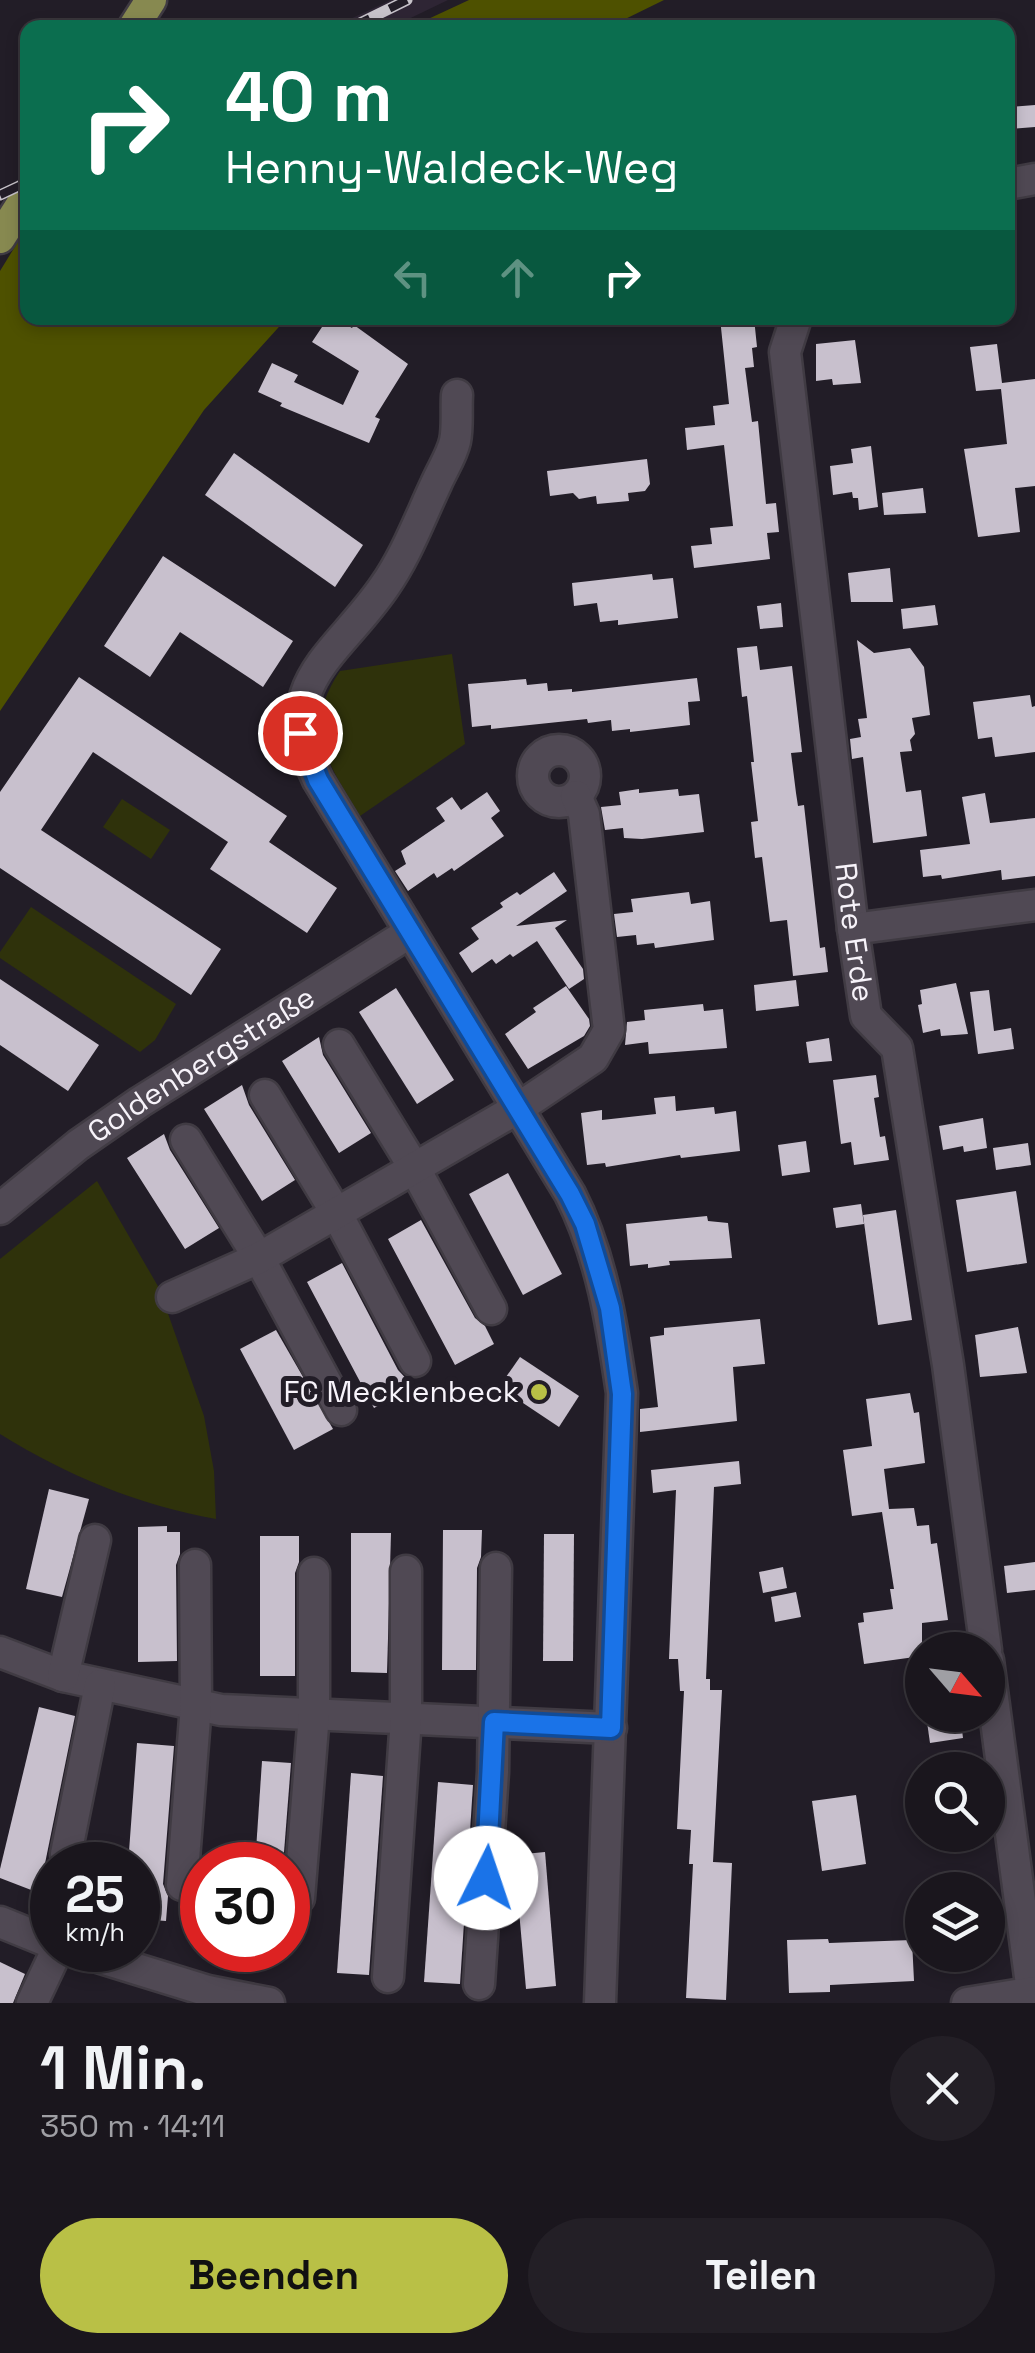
<!DOCTYPE html>
<html lang="de">
<head>
<meta charset="utf-8">
<style>
  :root { --surface:#1a161d; --page:#231f26; --text:#f1f3f6; --muted:#9f9fa4; --line:#38353b; --accent:#b9c046 }
  body { margin:0; font-family:"Space Grotesk",sans-serif; background:var(--page); color:var(--text); height:100vh; display:flex; flex-direction:column; font-size:38px; white-space:nowrap }
  * { box-sizing:border-box; margin:0 }
  p { font-size:32px; color:var(--muted) }
  .icon { flex:none; width:55px; height:55px; fill:none; stroke:currentColor; stroke-width:2; stroke-linecap:round; stroke-linejoin:round }
  .map { position:relative; height:2003px; overflow:hidden }
  .side { display:flex; flex-direction:column; background:var(--surface); flex:1 }
  .side>* { flex:none }
  .hud { position:absolute; left:20px; top:20px; width:995px; height:305px; border-radius:20px; box-shadow:0 5px 15px #0003,0 0 0 2px var(--line); background:#0b6e4f; color:#fff; overflow:hidden }
  .needle { width:65px; rotate:118deg }
  .fabs { position:absolute; left:905px; top:1632px; display:grid; gap:20px }
  .fabs a { display:grid; place-items:center; width:100px; height:100px; border-radius:50%; background:var(--surface); box-shadow:0 5px 15px #0003,0 0 0 2px var(--line); font-size:50px }
  .speed { position:absolute; left:30px; top:1842px; display:flex; gap:20px; font-size:50px; font-weight:700; text-align:center }
  .speed>* { display:grid; place-content:center; width:130px; height:130px; border-radius:50%; background:var(--surface); box-shadow:0 5px 15px #0003,0 0 0 2px var(--line); line-height:1 }
  .speed small { font-size:25px; font-weight:400 }
  .speed .limit { border:15px solid #d22; background:#fff; color:#111 }
  .pin { position:absolute; display:grid; place-items:center; width:85px; height:85px; color:#fff; margin:-42px; border:5px solid #fff; border-radius:50%; box-shadow:0 2px 10px #0007 }
  .me { position:absolute; width:110px; margin:-55px; rotate:4deg; stroke-linejoin:round; filter:drop-shadow(0 0 8px #0008) }
  .turn { display:flex; align-items:center; gap:35px; height:210px; padding:0 40px; font-size:45px }
  .turn .icon { width:130px; height:130px; stroke-width:2.5 }
  .turn b { display:block; font-size:70px; line-height:85px }
  .lanes { display:flex; align-items:center; height:95px; padding:0 40px; background:#0003; justify-content:center; gap:50px; direction:ltr }
  .lanes .off { opacity:.35 }
  .round { display:grid; place-items:center; flex:none; width:105px; height:105px; border-radius:52px; background:var(--page) }
  .headline { display:flex; align-items:center; justify-content:space-between; height:170px; padding:0 40px }
  h1 { font-size:60px; font-weight:800; line-height:75px }
  .primary-button { display:flex; gap:20px; margin-top:auto; padding:20px 40px }
  .primary-button a { flex:1; height:115px; border-radius:60px; background:var(--accent); color:#111; font-size:40px; font-weight:800; line-height:115px; text-align:center }
  .primary-button a+a { background:var(--page); color:var(--text) }
  .map>svg:first-child { display:block }
</style>
</head>
<body>
<div class="map">
<svg width="1035" height="2003" viewBox="0 0 1035 2003">
  <rect width="100%" height="100%" fill="#221d27"/>
  <polygon fill="#2e2534" points="391,0 448,0 392,27 333,27"/>
  <g fill="#2f320b">
    <path d="M 452,654 L 465,744 L 360,816 C 329,763 300,730 340,671 Z"/>
    <polygon points="122,799 170,830 151,859 103,827"/>
    <polygon points="31,907 176,1004 155,1040 140,1052 0,958 0,952"/>
    <path d="M 97,1181 L 159,1288 L 204,1416 L 214,1471 L 216,1519 C 138,1505 68,1476 0,1434 L 0,1259 Z"/>
  </g>
  <g fill="#4e5100">
    <polygon points="469,0 664,0 609,27 411,27"/>
    <polygon points="27,227 28,318 287,318 204,410 0,711 0,271"/>
  </g>
  <g fill="#c8c0cd">
    <polygon points="1035,105 1035,127 1008,129 1008,107"/>
    <polygon points="328,318 335,318 352,328 354,325 408,364 375,417 380,419 369,443 280,406 282,403 258,392 272,363 298,375 294,382 343,405 359,371 312,342"/>
    <polygon points="720,318 754,318 757,347 752,348 754,367 745,368 752,422 758,421 766,504 776,503 779,532 767,533 770,559 694,568 691,546 712,544 710,528 733,526 724,445 687,450 685,428 715,425 713,406 729,404"/>
    <polygon points="855,340 861,383 833,385 832,379 816,381 816,344"/>
    <polygon points="997,344 1002,383 1035,379 1035,486 1015,488 1020,532 978,537 964,449 1007,444 1001,389 976,391 970,347"/>
    <polygon points="871,446 878,507 859,510 858,498 853,498 852,492 833,495 830,466 853,463 851,449"/>
    <polygon points="234,453 363,545 335,587 205,495"/>
    <polygon points="647,459 650,484 645,491 628,493 629,501 597,504 596,496 579,499 573,493 550,496 547,471"/>
    <polygon points="923,488 926,513 884,515 882,493"/>
    <polygon points="163,556 293,641 263,687 180,632 150,677 104,646"/>
    <polygon points="890,568 893,602 851,602 848,573"/>
    <polygon points="652,574 653,580 673,578 678,618 618,625 618,620 600,622 597,603 574,606 572,583"/>
    <polygon points="781,603 783,627 760,629 757,606"/>
    <polygon points="935,605 938,625 903,629 901,609"/>
    <polygon points="857,640 874,653 910,648 924,667 930,715 912,718 915,734 910,740 912,751 900,752 906,792 921,790 927,836 873,843 863,757 852,759 850,739 861,737 858,719 867,718"/>
    <polygon points="757,646 760,670 792,666 802,752 791,753 796,793 798,806 804,805 820,948 825,947 828,972 793,976 787,920 770,922 762,857 755,858 751,822 758,821 751,762 754,762 747,696 742,697 737,648"/>
    <polygon points="79,677 287,816 269,842 337,888 307,933 210,869 228,842 93,752 41,830 221,949 191,995 0,868 0,792"/>
    <polygon points="697,678 700,701 688,702 690,725 630,732 630,729 612,731 611,720 588,723 587,719 491,729 491,725 472,727 468,684 526,679 527,685 547,683 548,691 572,689 572,692"/>
    <polygon points="1030,695 1032,707 1035,706 1035,752 995,757 992,737 978,739 973,702"/>
    <polygon points="639,789 639,793 678,789 679,796 699,794 704,832 642,839 624,838 623,828 605,830 601,807 621,805 619,792"/>
    <polygon points="487,792 500,811 491,818 504,836 454,871 452,868 437,878 434,873 408,891 395,871 406,864 401,851 445,821 436,808 452,797 461,810"/>
    <polygon points="985,793 990,823 1035,818 1035,876 1002,880 1001,870 942,879 941,875 923,877 920,850 970,844 962,797"/>
    <polygon points="554,872 567,891 516,926 567,920 555,928 583,969 584,979 569,989 537,941 513,957 510,954 496,964 492,959 472,973 459,953 479,939 471,928 503,907 500,903 517,892 520,895"/>
    <polygon points="689,892 691,904 710,901 714,940 655,948 654,943 637,945 636,935 617,937 614,914 633,912 631,899"/>
    <polygon points="0,979 99,1045 68,1091 0,1045"/>
    <polygon points="796,980 799,1006 756,1011 754,985"/>
    <polygon points="956,983 968,1034 941,1036 940,1029 923,1033 918,1005 922,1004 920,990"/>
    <polygon points="566,986 589,1019 590,1026 584,1036 528,1069 505,1034 536,1012 533,1008"/>
    <polygon points="396,988 454,1080 417,1104 359,1012"/>
    <polygon points="989,990 994,1031 1011,1028 1014,1049 978,1054 970,992"/>
    <polygon points="703,1004 704,1011 723,1009 727,1048 649,1054 648,1042 625,1045 627,1022 645,1020 644,1010"/>
    <polygon points="319,1037 323,1055 371,1133 339,1153 282,1061"/>
    <polygon points="829,1038 832,1061 809,1063 806,1042"/>
    <polygon points="876,1075 879,1097 874,1098 880,1137 885,1136 889,1160 854,1165 851,1142 841,1144 833,1080"/>
    <polygon points="242,1085 249,1105 295,1180 262,1201 204,1109"/>
    <polygon points="675,1096 676,1111 714,1107 715,1114 736,1111 740,1151 681,1158 680,1155 606,1167 605,1163 587,1165 581,1113 602,1110 602,1120 656,1114 654,1098"/>
    <polygon points="983,1118 987,1148 964,1152 963,1146 943,1150 939,1126"/>
    <polygon points="164,1134 170,1150 219,1228 185,1249 127,1158"/>
    <polygon points="806,1141 810,1172 782,1176 778,1145"/>
    <polygon points="1028,1143 1031,1165 996,1170 993,1148"/>
    <polygon points="508,1173 562,1274 523,1295 469,1194"/>
    <polygon points="1016,1191 1027,1263 967,1272 956,1200"/>
    <polygon points="861,1204 864,1224 836,1228 833,1208"/>
    <polygon points="896,1210 912,1320 878,1325 863,1215"/>
    <polygon points="707,1216 708,1221 728,1223 732,1258 669,1261 670,1265 648,1268 648,1264 630,1266 626,1224"/>
    <polygon points="421,1220 475,1318 485,1326 494,1344 455,1365 388,1239"/>
    <polygon points="342,1263 398,1370 414,1387 374,1408 307,1282"/>
    <polygon points="760,1319 765,1364 733,1367 737,1421 640,1432 640,1409 658,1407 650,1337 664,1335 664,1328"/>
    <polygon points="1018,1327 1027,1373 980,1377 975,1335"/>
    <polygon points="276,1330 333,1429 294,1450 240,1349"/>
    <polygon points="520,1357 579,1396 559,1427 499,1387"/>
    <polygon points="910,1393 914,1413 919,1412 925,1463 884,1469 889,1509 914,1508 917,1526 929,1525 931,1544 937,1543 948,1620 922,1623 922,1656 864,1664 858,1623 864,1622 863,1613 893,1609 890,1589 894,1589 882,1512 852,1516 843,1450 872,1446 866,1399"/>
    <polygon points="739,1461 741,1484 714,1487 706,1679 710,1679 710,1690 722,1690 713,1862 732,1863 726,2000 686,1998 693,1864 689,1864 691,1830 677,1829 684,1691 680,1691 678,1659 669,1659 676,1490 653,1493 651,1470"/>
    <polygon points="49,1489 89,1499 62,1597 26,1589"/>
    <polygon points="167,1526 167,1532 180,1532 180,1554 176,1565 177,1661 138,1662 138,1527"/>
    <polygon points="443,1530 482,1530 481,1557 477,1568 476,1670 442,1670"/>
    <polygon points="351,1533 391,1533 387,1673 351,1672"/>
    <polygon points="544,1534 574,1534 573,1661 543,1661"/>
    <polygon points="260,1536 299,1536 299,1562 295,1573 295,1676 260,1676"/>
    <polygon points="1035,1562 1035,1590 1007,1593 1004,1566"/>
    <polygon points="783,1567 787,1588 763,1593 759,1572"/>
    <polygon points="796,1592 801,1617 775,1622 771,1597"/>
    <polygon points="39,1707 75,1716 39,1893 0,1878 0,1869"/>
    <polygon points="926,1715 960,1715 963,1738 930,1743"/>
    <polygon points="137,1743 174,1746 163,1884 168,1896 166,1921 138,1919 138,1865 128,1865"/>
    <polygon points="262,1761 291,1763 283,1865 255,1865"/>
    <polygon points="351,1773 383,1776 369,1975 337,1973"/>
    <polygon points="438,1782 473,1785 460,1984 424,1982"/>
    <polygon points="856,1795 866,1864 822,1871 812,1801"/>
    <polygon points="545,1852 556,1986 526,1989 514,1855"/>
    <polygon points="828,1939 829,1943 912,1940 914,1981 830,1985 830,1992 789,1993 787,1940"/>
    <polygon points="0,1962 25,1974 13,2003 0,2003"/>
  </g>
  <g fill="none" stroke-linecap="round" stroke-linejoin="round">
    <defs>
      <g id="minor">
        <polyline points="1008,184 1035,179"/>
        <path id="s1" d="M 796,318 L 785,352 L 853,929 L 866,1016 L 897,1048 L 948,1365 L 986,1650"/>
        <path d="M 457,395 C 456,410 458,427 455,441 C 452,455 442,470 436,484 C 420,518 406,556 384,587 C 335,658 271,684 318,780 L 570,1194 C 602,1257 612,1325 622,1393 L 600,2003"/>
        <circle cx="559" cy="776" r="26"/>
        <polyline points="853,929 1035,905"/>
        <polyline points="339,1045 415,1169 491,1309"/>
        <polyline points="265,1095 337,1214 415,1361"/>
        <polyline points="186,1140 259,1258 341,1410"/>
        <path id="s2" d="M 0,1209 L 78,1145 L 140,1102 L 409,933"/>
        <polyline points="172,1297 259,1258 520,1107 593,1058 609,1030 584,814 576,796"/>
        <polyline points="0,1652 63,1676 221,1710 611,1728"/>
        <polyline points="988,1660 1032,1992"/>
        <polyline points="63,1676 95,1540"/>
        <polyline points="66,1854 100,1685"/>
        <polyline points="182,1885 196,1705 195,1565"/>
        <polyline points="299,1898 314,1714 314,1573"/>
        <polyline points="0,1922 52,1943"/>
        <polyline points="75,1950 208,1991 269,2003"/>
        <polyline points="388,1977 406,1718 406,1571"/>
        <polyline points="479,1984 493,1772 496,1568"/>
        <polyline points="32,2003 57,1950"/>
        <polyline points="967,2003 1035,1992"/>
      </g>
      <g id="major">
        <polyline points="133,28 151,0"/>
        <polyline points="0,238 28,194"/>
      </g>
    </defs>
    <use href="#minor" stroke="#403b43" stroke-width="35"/>
    <use href="#major" stroke="#403b43" stroke-width="35"/>
    <use href="#minor" stroke="#504954" stroke-width="30"/>
    <use href="#major" stroke="#878950" stroke-width="30"/>
    <defs>
      <g id="rail">
        <polyline points="350,28 407,0"/>
        <polyline points="0,195 28,182"/>
      </g>
    </defs>
    <use href="#rail" stroke="#c7c3ca" stroke-width="11"/>
    <use href="#rail" stroke="#221d27" stroke-width="8" stroke-dasharray="22" stroke-linecap="butt"/>
  </g>
  <g fill="none" stroke-linecap="round" stroke-linejoin="round">
    <defs>
      <polyline id="route" points="300,733 318,780 570,1194 585,1224 610,1308 622,1394 611,1728 494,1722 486,1878"/>
    </defs>
    <use href="#route" stroke="#114b97" stroke-width="25"/>
    <use href="#route" stroke="#1a73e8" stroke-width="18"/>
  </g>
  <circle fill="#b9c046" stroke="#221d27" stroke-width="4" cx="539" cy="1392" r="10"/>
  <g text-anchor="middle" stroke-width="10" stroke-linejoin="round" paint-order="stroke">
    <g font-size="30" fill="#f7f3fa" stroke="#221d27">
      <text dy="10" stroke="none"><textPath href="#s1" startOffset="620">Rote Erde</textPath></text>
      <text dy="10" stroke="none"><textPath href="#s2" startOffset="248">Goldenbergstraße</textPath></text>
    </g>
    <g font-size="30" fill="#f7f3fa" stroke="#221d27" text-anchor="end">
      <text x="519" y="1402">FC Mecklenbeck</text>
    </g>
  </g>
</svg>
<div class="fabs">
<a><svg class="needle" viewBox="-14 -14 28 28"><path d="M0-13l5 13h-10z" fill="#e53935"/><path d="M0 13l5-13h-10z" fill="#9f9fa4"/></svg></a>
<a><svg class="icon" aria-label="search" viewBox="0 0 24 24"><circle cx="10" cy="10" r="6"/><path d="M15 15l6 6"/></svg></a>
<a><svg class="icon" aria-label="layers" viewBox="0 0 24 24"><path d="M12 4l9 5-9 5-9-5zM3 14l9 5 9-5"/></svg></a>
</div>
<div class="speed"><div>25<small>km/h</small></div><div class="limit">30</div></div>
<div class="pin" style="left:300px;top:733px;background:#d93025"><svg class="icon" aria-label="arrive" viewBox="0 0 24 24"><path d="M6 21V4h12l-3 4 3 4H6"/></svg></div>
<svg class="me" style="left:486px;top:1878px" viewBox="-20 -20 40 40"><circle r="19" fill="#fff"/><path d="M0-13L10 11 0 6-10 11z" fill="#1a73e8"/></svg>
<div class="hud">
<div class="turn"><svg class="icon" aria-label="right" viewBox="0 0 24 24"><path d="M7 20v-9h11M14 6l5 5-5 5"/></svg><div><b>40 m</b>Henny-Waldeck-Weg</div></div>
<div class="lanes"><svg class="icon off" aria-label="left" viewBox="0 0 24 24"><path d="M17 20v-9H6M10 6l-5 5 5 5"/></svg><svg class="icon off" aria-label="ahead" viewBox="0 0 24 24"><path d="M12 20V5M6 11l6-6 6 6"/></svg><svg class="icon" aria-label="right" viewBox="0 0 24 24"><path d="M7 20v-9h11M14 6l5 5-5 5"/></svg></div>
</div>
</div>
<section class="side">
<div class="headline"><div><h1>1 Min.</h1><p>350 m · 14:11</p></div><a class="round"><svg class="icon" aria-label="close" viewBox="0 0 24 24"><path d="M6 6l12 12M18 6L6 18"/></svg></a></div>
<div class="primary-button"><a>Beenden</a><a>Teilen</a></div>
</section>
</body>
</html>
